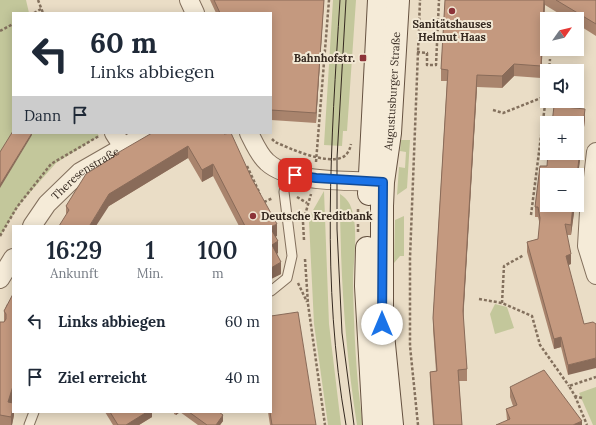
<!DOCTYPE html>
<html lang="de">
<head>
<meta charset="utf-8">
<style>
  :root { --surface:#fff; --page:#f6f6f7; --text:#1f2937; --muted:#747a83 }
  body { margin:0; font-family:Lora,serif; background:var(--page); color:var(--text); height:100vh; display:flex; flex-direction:column; font-size:15px; white-space:nowrap }
  * { box-sizing:border-box; margin:0 }
  p { font-size:13px; color:var(--muted) }
  .icon { flex:none; width:22px; height:22px; fill:none; stroke:currentColor; stroke-width:2; stroke-linecap:round; stroke-linejoin:round }
  .map { position:relative; flex:1; overflow:hidden }
  .sheet { position:absolute; left:12px; top:225px; width:260px; height:188px; display:flex; flex-direction:column; background:var(--surface); border-radius:0px; box-shadow:0 2px 10px #0003 }
  .sheet>* { flex:none }
  .banner { position:absolute; left:12px; top:12px; width:260px; height:122px; border-radius:0px; box-shadow:0 2px 10px #0003; background:#fff; color:var(--text); overflow:hidden }
  .needle { width:26px; rotate:56deg }
  .controls { position:absolute; left:540px; top:12px; display:grid; gap:8px }
  .controls a { display:grid; place-items:center; width:44px; height:44px; border-radius:0px; background:var(--surface); box-shadow:0 2px 10px #0003; font-size:20px }
  .pin { position:absolute; display:grid; place-items:center; width:34px; height:34px; color:#fff; margin:-17px; border-radius:8px; box-shadow:0 2px 6px #0006 }
  .me { position:absolute; width:44px; margin:-22px; rotate:0deg; stroke-linejoin:round; filter:drop-shadow(0 0 3px #0008) }
  .turn { display:flex; align-items:center; gap:14px; height:84px; padding:0 12px; font-size:18px }
  .turn .icon { width:52px; height:52px; stroke-width:2.5 }
  .turn b { display:block; font-size:28px; line-height:34px }
  .then { display:flex; align-items:center; height:38px; padding:0 12px; background:#0003; gap:8px; font-size:15px }
  .eta { display:flex; justify-content:space-evenly; align-items:center; height:68px; text-align:center }
  .eta b { font-size:24px; font-weight:600; line-height:28px }
  ul { padding:0; list-style:none }
  li { display:flex; align-items:center; gap:12px; height:56px; padding:0 12px }
  li div { flex:1 }
  li b { display:block; font-size:15px }
  li em { font-style:normal }
  .map>svg:first-child { display:block }
</style>
</head>
<body>
<div class="map">
<svg width="596" height="425" viewBox="0 0 596 425">
  <rect width="100%" height="100%" fill="#eaddc6"/>
  <g fill="#c3c79b">
    <polygon points="0,0 26,0 29,13 13,13 13,133 97,133 99,136 56,163 19,205 0,236"/>
    <polygon points="333,0 356,0 347,131 343,131 342,146 324,145"/>
    <polygon points="401,140 410,140 407,188 397,195 399,167 405,168 406,152 400,151"/>
    <polygon points="324,191 329,324 341,425 328,425 314,324 309,221 312,212"/>
    <path d="M 340,194 C 348,199 351,205 353,214 C 358,236 353,261 353,284 C 354,331 356,378 363,425 L 357,425 C 345,349 340,271 340,194 Z"/>
    <polygon points="404,216 404,256 400,256 394,263 395,220"/>
    <polygon points="495,304 507,307 514,328 495,334 490,314"/>
    <polygon points="596,387 596,425 593,425 579,393"/>
  </g>
  <g fill="none" stroke-linecap="round" stroke-linejoin="round">
    <defs>
      <g id="service">
        <polyline points="271,291 287,278 292,256 284,192 287,173"/>
        <polyline points="29,425 34,412"/>
      </g>
      <g id="minor">
        <polyline points="189,0 195,13"/>
        <polyline points="114,133 123,147"/>
        <path d="M 249,133 C 254,143 259,155 267,162 C 291,184 351,180 382,182"/>
        <polyline points="596,152 589,212 587,246 596,275"/>
        <path id="s1" d="M 32,226 L 47,204 L 80,172 L 148,133"/>
        <polyline points="0,279 13,258"/>
      </g>
      <g id="secondary">
        <polyline points="369,194 379,0"/>
        <polyline points="367,248 366,286 374,425"/>
        <path id="s2" d="M 392,425 L 382,324 L 382,206 L 383,182 L 390,133 L 398,0"/>
      </g>
    </defs>
    <use href="#service" stroke="#83705d" stroke-width="11"/>
    <use href="#minor" stroke="#83705d" stroke-width="20"/>
    <use href="#secondary" stroke="#655140" stroke-width="24"/>
    <g stroke="#83705d" stroke-width="2.5" stroke-dasharray="3 2" stroke-linecap="butt">
      <polyline points="38,0 43,13"/>
      <polyline points="34,13 41,9"/>
      <polyline points="0,31 13,24"/>
      <polyline points="417,52 427,53 427,65 436,65 439,0"/>
      <polyline points="549,71 550,59"/>
      <polyline points="493,110 503,113 546,96"/>
      <path d="M 272,139 L 275,142 C 291,149 326,165 343,157 C 348,154 350,149 351,144"/>
      <polyline points="316,162 329,0"/>
      <polyline points="247,166 260,194"/>
      <polyline points="297,197 307,203"/>
      <polyline points="264,202 273,198"/>
      <polyline points="531,215 547,89"/>
      <polyline points="358,232 358,209"/>
      <polyline points="0,236 17,207 51,164 99,136"/>
      <polyline points="304,240 303,222 311,194"/>
      <polyline points="305,259 308,304 325,425"/>
      <polyline points="298,283 307,302"/>
      <polyline points="479,299 502,303 532,316 540,345 569,386"/>
      <polyline points="502,303 504,266 524,255"/>
      <polyline points="575,396 587,425"/>
      <polyline points="582,398 575,396 569,386 596,377"/>
      <polyline points="418,425 410,346 410,258 420,0"/>
    </g>
    <use href="#service" stroke="#f5ebd8" stroke-width="9"/>
    <use href="#minor" stroke="#f5ebd8" stroke-width="18"/>
    <use href="#secondary" stroke="#f5ebd8" stroke-width="22"/>
    <g stroke="#352920" stroke-width="1">
      <path d="M 340,0 C 331,142 321,284 346,425"/>
      <polyline points="346,0 337,158 337,229 342,333 354,425"/>
    </g>
  </g>
  <g fill="#a9846d">
    <polygon points="210,0 324,0 316,123 271,120 271,13 216,13"/>
    <polygon points="445,0 596,0 596,36 577,24 577,19 568,19 545,5 541,78 514,76 502,88 477,87 463,317 467,369 467,381 459,381 462,425 433,425 430,383 430,372 436,371 433,329 433,318 447,81 441,81 441,69"/>
    <polygon points="585,119 577,184 577,175 547,205 575,205 571,235 567,235 571,264 568,265 568,375 561,347 554,349 527,252 527,242 538,239 540,225 538,217 535,217 535,207 547,166"/>
    <polygon points="223,133 277,236 275,236 278,253 277,254 281,274 271,279 271,226 239,226 213,176 202,182 188,158 109,206 66,214 66,206 114,157 114,155"/>
    <polygon points="7,304 12,402 14,415 12,425 0,425 0,322 4,322 4,311"/>
    <polygon points="510,387 582,425 507,420 506,409 513,406 510,397"/>
    <polygon points="105,412 152,412 152,417 139,425 113,425"/>
    <polygon points="174,412 219,412 223,421 220,425 198,425 180,412 176,415 174,414"/>
    <polygon points="268,412 271,412 316,425 270,425"/>
  </g>
  <g fill="#896b59">
    <polygon points="324,0 316,123 316,113"/>
    <polygon points="544,0 545,5 541,78 541,66"/>
    <polygon points="514,64 514,76 502,88 502,76"/>
    <polygon points="477,75 477,87 463,323 463,311"/>
    <polygon points="585,109 585,119 577,184 577,175"/>
    <polygon points="32,133 32,135 0,188 0,185"/>
    <polygon points="188,146 188,158 109,206 96,226 90,226 90,225 109,194"/>
    <polygon points="213,164 213,176 202,182 202,170"/>
    <polygon points="573,205 575,205 571,235 571,225"/>
    <polygon points="277,224 277,236 271,239 271,227"/>
    <polygon points="278,241 278,253 272,256 272,245"/>
    <polygon points="571,254 571,264 566,266 566,256"/>
    <polygon points="281,262 281,274 271,279 271,268"/>
    <polygon points="561,337 561,347 554,349 554,339"/>
    <polygon points="596,358 596,368 568,375 568,365"/>
    <polygon points="13,386 13,398 8,414 8,402"/>
    <polygon points="13,408 13,412 14,412 14,415 12,425 11,425 11,417"/>
    <polygon points="147,412 152,412 152,417 139,425 126,425"/>
    <polygon points="176,412 180,412 176,415"/>
    <polygon points="223,415 223,421 220,425 216,425"/>
    <polygon points="582,421 582,425 573,425"/>
  </g>
  <g fill="#c4997f" stroke="#896b59">
    <polygon points="214,0 324,0 316,113 271,110 271,13 220,13"/>
    <polygon points="445,0 544,0 541,66 514,64 502,76 477,75 463,311 467,369 458,370 462,425 434,425 430,372 437,371 433,318 448,70 441,69"/>
    <polygon points="556,0 596,0 596,24"/>
    <polygon points="554,106 585,109 577,175 547,175 547,205 573,205 571,225 565,224 571,254 566,256 584,324 593,322 596,324 596,358 568,365 561,337 554,339 527,242 538,239 540,218 538,207 535,207 540,166 547,166 548,153 577,153 577,123 552,123"/>
    <polygon points="13,131 13,133 32,133 0,185 0,152"/>
    <polygon points="152,133 223,133 224,134 231,133 252,179 277,224 271,227 271,226 245,226 213,164 202,170 188,146 109,194 90,225 92,226 59,226 69,210 66,206 86,174 115,156 114,155"/>
    <polygon points="271,229 278,241 272,245 281,262 271,268"/>
    <polygon points="13,294 13,386 8,402 13,403 13,408 11,417 0,415 0,322 4,322 6,319 6,314 4,311"/>
    <polygon points="298,312 316,425 272,425 270,412 271,412 271,316"/>
    <polygon points="544,370 582,421 573,425 496,425 510,419 506,409 517,405 510,387"/>
    <polygon points="110,412 147,412 126,425 118,425"/>
    <polygon points="189,412 219,412 223,415 216,425 207,425"/>
  </g>
  <g fill="none" stroke-linecap="round" stroke-linejoin="round">
    <defs>
      <polyline id="route" points="295,175 316,178 383,182 382,324"/>
    </defs>
    <use href="#route" stroke="#114b97" stroke-width="10"/>
    <use href="#route" stroke="#1a73e8" stroke-width="7"/>
  </g>
  <g fill="#8c3338" stroke="#f2e8d4" stroke-width="1.5">
    <circle cx="452" cy="11" r="4"/>
    <rect x="359" y="54" width="8" height="8" rx="2"/>
    <circle cx="253" cy="216" r="4"/>
  </g>
  <g text-anchor="middle" stroke-width="4" stroke-linejoin="round" paint-order="stroke">
    <g font-size="11" font-weight="bold" fill="#352920" stroke="#f2e8d4">
      <text x="452" y="28">Sanitätshauses<tspan x="452" dy="13">Helmut Haas</tspan></text>
      <text x="355" y="62" text-anchor="end">Bahnhofstr.</text>
      <text x="261" y="220" text-anchor="start">Deutsche Kreditbank</text>
    </g>
    <g font-size="11" fill="#352920" stroke="#f2e8d4">
      <text dy="4" stroke="none"><textPath href="#s2" startOffset="335">Augustusburger Straße</textPath></text>
      <text dy="4" stroke="none"><textPath href="#s1" startOffset="76">Theresenstraße</textPath></text>
    </g>
  </g>
</svg>
<div class="controls">
<a><svg class="needle" viewBox="-14 -14 28 28"><path d="M0-13l5 13h-10z" fill="#e53935"/><path d="M0 13l5-13h-10z" fill="#747a83"/></svg></a>
<a><svg class="icon" aria-label="sound" viewBox="0 0 24 24"><path d="M4 9h4l5-4v14l-5-4H4zM17 9q2 3 0 6"/></svg></a>
<a>+</a>
<a>−</a>
</div>
<div class="pin" style="left:295px;top:175px;background:#d93025"><svg class="icon" aria-label="arrive" viewBox="0 0 24 24"><path d="M6 21V4h12l-3 4 3 4H6"/></svg></div>
<svg class="me" style="left:382px;top:324px" viewBox="-20 -20 40 40"><circle r="19" fill="#fff"/><path d="M0-13L10 11 0 6-10 11z" fill="#1a73e8"/></svg>
<div class="banner">
<div class="turn"><svg class="icon" aria-label="left" viewBox="0 0 24 24"><path d="M17 20v-9H6M10 6l-5 5 5 5"/></svg><div><b>60 m</b>Links abbiegen</div></div>
<div class="then">Dann<svg class="icon" aria-label="arrive" viewBox="0 0 24 24"><path d="M6 21V4h12l-3 4 3 4H6"/></svg></div>
</div>
<section class="sheet">
<div class="eta">
<div><b>16:29</b><p>Ankunft</p></div>
<div><b>1</b><p>Min.</p></div>
<div><b>100</b><p>m</p></div>
</div>
<ul>
<li><svg class="icon" aria-label="left" viewBox="0 0 24 24"><path d="M17 20v-9H6M10 6l-5 5 5 5"/></svg><div><b>Links abbiegen</b></div><em>60 m</em></li>
<li><svg class="icon" aria-label="arrive" viewBox="0 0 24 24"><path d="M6 21V4h12l-3 4 3 4H6"/></svg><div><b>Ziel erreicht</b></div><em>40 m</em></li>
</ul>
</section>
</div>
</body>
</html>
